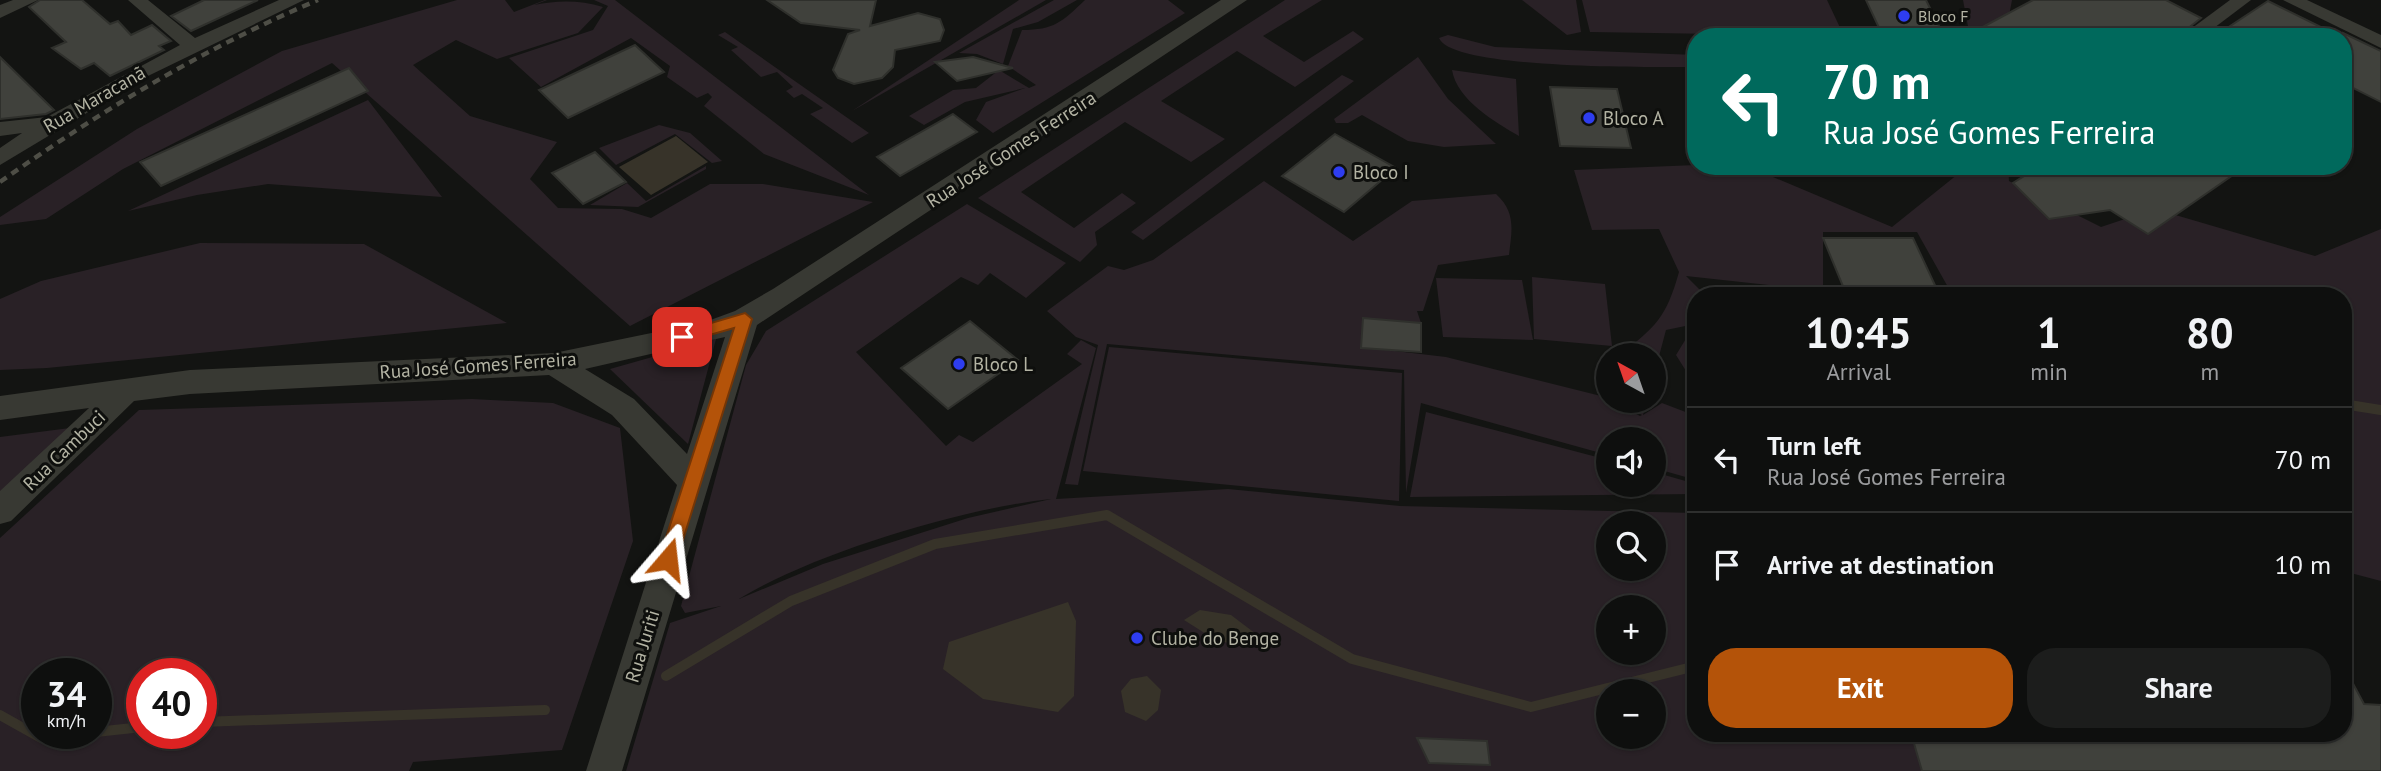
<!DOCTYPE html>
<html lang="en">
<head>
<meta charset="utf-8">
<style>
  :root { --surface:#0e0f0e; --page:#1c1d1c; --text:#f1f3f6; --muted:#9b9c9e; --line:#2e2f2e; --accent:#b45309 }
  body { margin:0; font-family:"PT Sans",sans-serif; background:var(--page); color:var(--text); height:100vh; display:flex; flex-direction:column; font-size:26px; white-space:nowrap }
  * { box-sizing:border-box; margin:0 }
  p { font-size:23px; color:var(--muted) }
  .icon { flex:none; width:38px; height:38px; fill:none; stroke:currentColor; stroke-width:2; stroke-linecap:round; stroke-linejoin:round }
  .map { position:relative; flex:1; overflow:hidden }
  .details { position:absolute; left:1687px; top:287px; width:665px; height:455px; display:flex; flex-direction:column; background:var(--surface); border-radius:28px; box-shadow:0 2px 5px #0004,0 0 0 2px var(--line) }
  .details>* { flex:none }
  .guide { position:absolute; left:1687px; top:28px; width:665px; height:147px; border-radius:28px; box-shadow:0 2px 5px #0004,0 0 0 2px var(--line); background:#00695c; color:#fff; overflow:hidden }
  .needle { width:46px; rotate:320deg }
  .tools { position:absolute; left:1596px; top:343px; display:grid; gap:14px }
  .tools a { display:grid; place-items:center; width:70px; height:70px; border-radius:50%; background:var(--surface); box-shadow:0 2px 5px #0004,0 0 0 2px var(--line); font-size:35px }
  .speed { position:absolute; left:21px; top:658px; display:flex; gap:14px; font-size:35px; font-weight:700; text-align:center }
  .speed>* { display:grid; place-content:center; width:91px; height:91px; border-radius:50%; background:var(--surface); box-shadow:0 2px 5px #0004,0 0 0 2px var(--line); line-height:1 }
  .speed small { font-size:18px; font-weight:400 }
  .speed .limit { border:10px solid #d22; background:#fff; color:#111 }
  .pin { position:absolute; display:grid; place-items:center; width:60px; height:60px; color:#fff; margin:-30px; border-radius:14px; box-shadow:0 4px 10px #0006 }
  .me { position:absolute; width:77px; margin:-38px; rotate:17deg; stroke-linejoin:round; filter:drop-shadow(0 0 5px #0008) }
  .turn { display:flex; align-items:center; gap:24px; height:147px; padding:0 21px; font-size:32px }
  .turn .icon { width:91px; height:91px; stroke-width:2.5 }
  .turn b { display:block; font-size:49px; line-height:60px }
  .eta { display:flex; justify-content:space-evenly; align-items:center; height:119px; text-align:center }
  .eta b { font-size:42px; font-weight:600; line-height:49px }
  .primary-button { display:flex; gap:14px; margin-top:auto; padding:14px 21px }
  .primary-button a { flex:1; height:80px; border-radius:28px; background:var(--accent); color:#fff; font-size:28px; font-weight:600; line-height:80px; text-align:center }
  .primary-button a+a { background:var(--page); color:var(--text) }
  ul { padding:0; list-style:none }
  li { display:flex; align-items:center; gap:21px; height:105px; padding:0 21px; border-top:2px solid var(--line) }
  li div { flex:1 }
  li b { display:block; font-size:26px }
  li em { font-style:normal }
  .map>svg:first-child { display:block }
</style>
</head>
<body>
<div class="map">
<svg width="2381" height="771" viewBox="0 0 2381 771">
  <rect width="100%" height="100%" fill="#131412"/>
  <g fill="#292126" fill-rule="evenodd">
    <path d="M 457,0 L 505,0 L 514,12 L 545,0 L 547,0 L 534,5 C 558,0 580,0 603,7 L 578,33 L 497,59 L 456,40 L 413,65 L 470,116 L 557,142 L 530,179 L 558,208 L 622,209 L 651,218 L 710,184 L 763,184 L 873,202 L 630,326 L 332,63 L 123,169 L 46,219 L 0,225 L 0,217 L 137,129 L 282,51 Z"/>
    <polygon points="594,0 615,0 869,195 764,154 704,106 712,97 708,93 697,98 667,77 670,66 631,38 541,87 509,58 593,30 608,6"/>
    <polygon points="1019,0 1046,0 852,111"/>
    <polygon points="1054,0 1077,0 1038,22 1013,29 1003,64 977,54 959,53"/>
    <path d="M 1085,0 L 1168,0 L 1185,13 L 993,133 L 976,120 L 986,102 L 1025,88 L 965,102 L 924,125 L 909,116 L 953,90 L 976,88 L 999,70 L 1029,88 L 1036,85 L 1008,66 L 1022,30 C 1054,30 1062,22 1085,0 Z"/>
    <polygon points="1285,0 1322,0 1263,36 1304,62 1353,31 1364,39 1295,87 1237,51 1161,101 1225,139 1191,162 1125,122 1021,192 1074,228 1122,193 1136,203 1095,232 1097,245 1080,262 978,198"/>
    <polygon points="1522,0 1576,0 1581,32 1567,35"/>
    <polygon points="1582,0 1827,0 1844,36 1590,32"/>
    <polygon points="1963,0 2012,0 2005,37 1970,37"/>
    <polygon points="725,32 869,133 852,143 810,114 823,108 802,94 794,98 786,91 793,87 777,72 761,77 731,50 738,47 718,35"/>
    <path d="M 1448,35 L 1495,47 L 1696,55 L 1696,67 C 1658,67 1451,70 1439,38 Z"/>
    <polygon points="1418,57 1448,99 1496,144 1444,147 1408,141 1362,115 1348,123 1336,123 1334,119"/>
    <path d="M 1452,70 L 1516,79 L 1519,136 C 1495,122 1457,100 1452,70 Z"/>
    <polygon points="1342,75 1354,81 1143,240 1131,232"/>
    <polygon points="368,100 442,197 268,184 197,195 128,211"/>
    <polygon points="659,125 690,133 722,161 712,163 675,134 616,165 599,148"/>
    <path d="M 1696,165 L 1747,166 L 1892,227 L 1968,166 L 2008,166 L 2009,181 L 2101,227 L 2155,209 L 2315,256 L 2381,229 L 2381,581 L 2343,571 L 2343,296 L 1953,296 L 1917,232 L 1823,232 L 1823,291 L 1686,276 L 1702,292 L 1721,296 L 1696,296 L 1696,387 L 1676,355 L 1695,324 L 1666,330 L 1654,375 L 1654,355 L 1619,355 C 1656,327 1666,318 1679,272 L 1659,229 L 1592,230 L 1574,170 Z"/>
    <polygon points="706,166 706,169 638,207 590,205 627,183 646,201"/>
    <path d="M 1264,181 L 1353,241 L 1412,201 L 1496,194 C 1516,212 1512,230 1509,255 L 1438,265 L 1423,311 L 1417,311 L 1421,323 L 1363,318 L 1361,347 L 1446,357 L 1601,396 L 1640,416 L 1642,415 L 1616,401 L 1647,401 L 1643,415 L 1662,403 L 1696,416 L 1696,480 L 1654,468 L 1654,439 L 1608,439 L 1608,455 L 1421,403 L 1406,493 L 1404,370 L 1107,344 L 1078,485 L 1065,484 L 1098,345 L 1076,337 L 1047,311 L 1108,266 L 1124,270 L 1153,260 Z"/>
    <path d="M 967,204 L 1066,263 L 1026,298 L 990,273 L 978,285 L 961,277 L 856,352 L 946,446 L 959,435 L 973,442 L 1082,364 L 1067,354 L 1081,340 L 1096,348 L 1056,499 L 1228,489 L 1400,506 L 1696,513 L 1696,733 L 1928,733 L 1925,771 L 626,771 L 670,623 L 721,606 L 685,613 L 681,606 L 746,365 L 766,331 ZM 1051,499 L 968,518 L 823,564 L 739,599 C 814,553 963,508 1051,499 ZM 1608,523 L 1654,523 L 1654,569 L 1608,569 ZM 1608,607 L 1654,607 L 1654,653 L 1608,653 ZM 1608,691 L 1654,691 L 1654,737 L 1608,737 Z"/>
    <polygon points="200,243 364,244 507,323 47,368 0,370 0,299 41,281"/>
    <polygon points="1532,277 1605,284 1612,346 1534,339"/>
    <polygon points="1436,278 1522,280 1533,340 1443,337"/>
    <polygon points="716,339 688,444 610,369"/>
    <polygon points="1109,347 1402,373 1399,501 1083,471"/>
    <path d="M 472,399 L 553,403 L 620,428 L 633,541 L 562,750 L 413,762 L 409,771 L 0,771 L 0,538 L 139,410 ZM 37,674 L 96,674 L 96,733 L 37,733 ZM 142,674 L 201,674 L 201,733 L 142,733 Z"/>
    <polygon points="1426,412 1608,460 1608,485 1654,485 1654,472 1696,484 1696,494 1410,497"/>
    <polygon points="70,428 0,495 0,437"/>
  </g>
  <g fill="#373329">
    <polygon points="676,136 708,162 651,195 619,167"/>
    <polygon points="1068,602 1076,621 1074,696 1058,712 983,699 943,669 949,642"/>
    <polygon points="1200,610 1231,615 1256,634 1245,648 1214,639 1184,620"/>
    <polygon points="1147,676 1161,690 1158,710 1146,721 1125,712 1121,691 1131,679"/>
  </g>
  <g fill="none" stroke-linecap="round" stroke-linejoin="round">
    <g stroke="#373329" stroke-width="10">
      <polyline points="2343,404 2381,410"/>
      <polyline points="666,676 791,601 935,544 1107,515 1352,659 1531,707 1696,666"/>
      <polyline points="0,715 41,738 87,733"/>
      <polyline points="201,722 545,710"/>
      <polyline points="96,732 142,727"/>
    </g>
  </g>
  <g fill="#40413c" stroke="#2f302c" stroke-width="2">
    <polygon points="40,0 82,0 110,24 118,21 131,35 152,25 171,41 159,46 164,50 110,76 94,63 81,69 52,48 66,42 29,7"/>
    <polygon points="204,0 258,0 191,31 171,16"/>
    <polygon points="767,0 876,0 870,26 918,13 940,19 944,30 940,41 895,50 893,67 882,78 854,84 838,78 833,70 848,34 860,30 801,23"/>
    <polygon points="1866,0 1926,0 1943,34 1881,32"/>
    <polygon points="2033,0 2166,0 2201,18 2177,37 1964,37"/>
    <polygon points="2268,1 2341,37 2207,37 2219,27 2224,30"/>
    <polygon points="2343,33 2381,51 2381,102 2343,83"/>
    <polygon points="635,45 664,72 568,118 539,90"/>
    <polygon points="0,57 54,110 46,114 0,119"/>
    <polygon points="973,57 1013,68 957,81 935,62"/>
    <polygon points="349,68 368,91 161,186 140,162"/>
    <polygon points="1550,87 1617,89 1631,148 1560,146"/>
    <polygon points="953,114 977,132 900,176 877,157"/>
    <polygon points="1335,134 1396,168 1344,212 1282,176"/>
    <polygon points="595,152 626,182 583,204 552,173"/>
    <polygon points="2040,166 2246,166 2148,234 2110,210 2049,219 2013,183"/>
    <polygon points="1823,238 1913,238 1940,296 1847,296"/>
    <polygon points="1363,318 1421,323 1421,352 1361,348"/>
    <polygon points="970,321 1018,360 948,409 901,368"/>
    <polygon points="2343,665 2364,704 2381,705 2381,771 1922,771 1911,733 2343,733"/>
    <polygon points="1417,738 1487,741 1490,765 1429,763"/>
  </g>
  <g fill="none" stroke-linecap="round" stroke-linejoin="round">
    <g fill="#383933" fill-rule="evenodd">
      <polygon points="13,0 38,0 0,18 0,5"/>
      <polygon points="128,0 148,0 195,38 279,0 304,0 150,75 0,165 0,148 22,133 0,136 0,122 47,117 180,45"/>
      <polygon points="2230,0 2251,0 2202,37 2180,37"/>
      <polygon points="2283,0 2307,0 2381,35 2381,48"/>
    </g>
    <path fill="#383933" fill-rule="evenodd" d="M 1221,0 L 1247,0 L 757,325 L 622,771 L 586,771 L 677,485 L 612,415 L 549,375 L 190,394 L 134,401 L 11,521 L 0,524 L 0,491 L 89,408 L 0,420 L 0,396 L 190,370 L 554,353 L 705,322 L 735,311 L 773,289 ZM 725,337 L 687,454 L 634,399 L 585,369 Z"/>
    <path stroke="#4e4e46" stroke-width="4.5" stroke-dasharray="8 6" stroke-linecap="butt" d="M 0,182 C 101,111 204,48 318,0"/>
  </g>
  <polygon fill="#b45309" stroke="#753606" stroke-width="2" points="745,313 752,319 677,559 668,567 659,559 734,328 682,343 674,337 677,333"/>
  <g fill="#2e3df0" stroke="#0e0f0d" stroke-width="2.5">
    <circle cx="1904" cy="16" r="7"/>
    <circle cx="1589" cy="118" r="7"/>
    <circle cx="1339" cy="172" r="7"/>
    <circle cx="959" cy="364" r="7"/>
    <circle cx="1137" cy="638" r="7"/>
  </g>
  <g text-anchor="middle" stroke-width="6" stroke-linejoin="round" paint-order="stroke">
    <g font-size="16" fill="#b4b4a4" stroke="#0e0f0d" text-anchor="start">
      <text x="1918" y="22">Bloco F</text>
    </g>
    <g font-size="19" fill="#b4b4a4" stroke="#0e0f0d">
      <text transform="translate(94 99) rotate(-30)" y="7">Rua Maracanã</text>
      <text transform="translate(1011 149) rotate(-33)" y="7">Rua José Gomes Ferreira</text>
      <text transform="translate(478 365) rotate(-4)" y="7">Rua José Gomes Ferreira</text>
      <text transform="translate(64 450) rotate(-44)" y="7">Rua Cambuci</text>
      <text transform="translate(642 646) rotate(-73)" y="7">Rua Juriti</text>
    </g>
    <g font-size="19" fill="#b4b4a4" stroke="#0e0f0d" text-anchor="start">
      <text x="1603" y="125">Bloco A</text>
      <text x="1353" y="179">Bloco I</text>
      <text x="973" y="371">Bloco L</text>
      <text x="1151" y="645">Clube do Benge</text>
    </g>
  </g>
</svg>
<div class="tools">
<a><svg class="needle" viewBox="-14 -14 28 28"><path d="M0-13l5 13h-10z" fill="#e53935"/><path d="M0 13l5-13h-10z" fill="#9b9c9e"/></svg></a>
<a><svg class="icon" aria-label="sound" viewBox="0 0 24 24"><path d="M4 9h4l5-4v14l-5-4H4zM17 9q2 3 0 6"/></svg></a>
<a><svg class="icon" aria-label="search" viewBox="0 0 24 24"><circle cx="10" cy="10" r="6"/><path d="M15 15l6 6"/></svg></a>
<a>+</a>
<a>−</a>
</div>
<div class="speed"><div>34<small>km/h</small></div><div class="limit">40</div></div>
<div class="pin" style="left:682px;top:337px;background:#d93025"><svg class="icon" aria-label="arrive" viewBox="0 0 24 24"><path d="M6 21V4h12l-3 4 3 4H6"/></svg></div>
<svg class="me" style="left:668px;top:559px" viewBox="-20 -20 40 40"><path d="M0-17L14 15 0 8-14 15z" fill="#b45309" stroke="#fff" stroke-width="4"/></svg>
<div class="guide">
<div class="turn"><svg class="icon" aria-label="left" viewBox="0 0 24 24"><path d="M17 20v-9H6M10 6l-5 5 5 5"/></svg><div><b>70 m</b>Rua José Gomes Ferreira</div></div>
</div>
<section class="details">
<div class="eta">
<div><b>10:45</b><p>Arrival</p></div>
<div><b>1</b><p>min</p></div>
<div><b>80</b><p>m</p></div>
</div>
<ul>
<li><svg class="icon" aria-label="left" viewBox="0 0 24 24"><path d="M17 20v-9H6M10 6l-5 5 5 5"/></svg><div><b>Turn left</b><p>Rua José Gomes Ferreira</p></div><em>70 m</em></li>
<li><svg class="icon" aria-label="arrive" viewBox="0 0 24 24"><path d="M6 21V4h12l-3 4 3 4H6"/></svg><div><b>Arrive at destination</b></div><em>10 m</em></li>
</ul>
<div class="primary-button"><a>Exit</a><a>Share</a></div>
</section>
</div>
</body>
</html>
